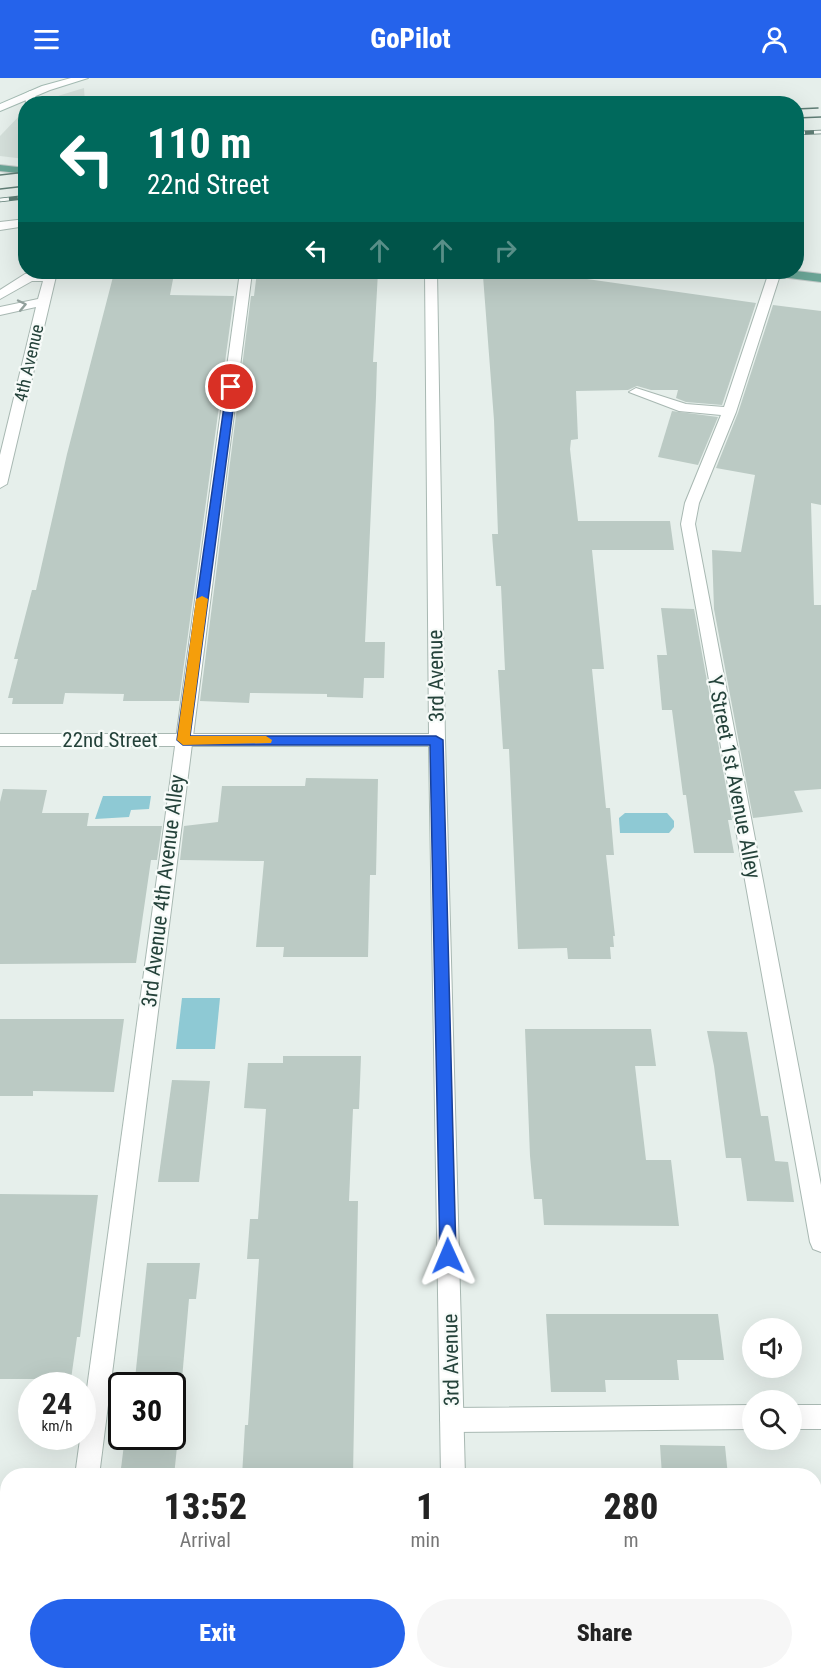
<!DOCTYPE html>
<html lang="en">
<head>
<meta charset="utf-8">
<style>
  :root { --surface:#fff; --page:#f6f6f6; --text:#222; --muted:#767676; --accent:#2563eb }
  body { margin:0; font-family:"Roboto Condensed",sans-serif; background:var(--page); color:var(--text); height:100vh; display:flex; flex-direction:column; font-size:22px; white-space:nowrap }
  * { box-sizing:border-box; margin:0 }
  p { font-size:20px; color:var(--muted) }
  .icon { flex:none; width:33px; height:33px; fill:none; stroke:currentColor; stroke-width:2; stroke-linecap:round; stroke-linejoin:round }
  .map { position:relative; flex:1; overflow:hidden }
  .details { position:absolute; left:0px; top:1390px; width:822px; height:212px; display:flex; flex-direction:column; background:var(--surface); border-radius:24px 24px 0 0; box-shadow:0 6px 24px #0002 }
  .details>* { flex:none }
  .guide { position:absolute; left:18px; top:18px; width:786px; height:183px; border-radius:24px; box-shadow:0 6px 24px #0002; background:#00695c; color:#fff; overflow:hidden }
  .controls { position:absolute; left:742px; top:1240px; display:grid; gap:12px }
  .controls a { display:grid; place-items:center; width:60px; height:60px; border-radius:50%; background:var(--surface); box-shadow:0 6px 24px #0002; font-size:30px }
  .speed { position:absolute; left:18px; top:1294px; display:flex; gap:12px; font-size:30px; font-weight:700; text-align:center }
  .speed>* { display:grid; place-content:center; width:78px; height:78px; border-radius:50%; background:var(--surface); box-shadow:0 6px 24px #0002; line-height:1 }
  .speed small { font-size:15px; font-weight:400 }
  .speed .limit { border:3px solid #111; border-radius:9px; background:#fff; color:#111 }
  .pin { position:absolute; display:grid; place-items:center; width:51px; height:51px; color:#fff; margin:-26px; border:3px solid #fff; border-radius:50%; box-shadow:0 2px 6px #0007 }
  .me { position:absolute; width:66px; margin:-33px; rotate:359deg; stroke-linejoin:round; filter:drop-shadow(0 0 4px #0008) }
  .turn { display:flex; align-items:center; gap:21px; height:126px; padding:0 30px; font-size:27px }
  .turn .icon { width:78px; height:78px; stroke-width:2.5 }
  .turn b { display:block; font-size:42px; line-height:51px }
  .lanes { display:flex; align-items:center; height:57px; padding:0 30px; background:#0003; justify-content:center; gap:30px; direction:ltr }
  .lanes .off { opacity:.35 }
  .eta { display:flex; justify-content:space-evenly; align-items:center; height:102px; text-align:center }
  .eta b { font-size:36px; font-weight:800; line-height:42px }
  .action { display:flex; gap:12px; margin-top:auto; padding:12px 30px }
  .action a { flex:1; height:69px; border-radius:36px; background:var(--accent); color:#fff; font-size:24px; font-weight:800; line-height:69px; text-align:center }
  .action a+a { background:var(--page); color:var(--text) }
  header { display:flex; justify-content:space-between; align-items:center; height:78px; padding:0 30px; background:var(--accent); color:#fff; font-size:27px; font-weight:800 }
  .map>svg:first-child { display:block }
</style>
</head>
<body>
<header><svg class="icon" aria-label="menu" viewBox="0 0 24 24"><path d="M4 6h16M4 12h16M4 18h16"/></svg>GoPilot<svg class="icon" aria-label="person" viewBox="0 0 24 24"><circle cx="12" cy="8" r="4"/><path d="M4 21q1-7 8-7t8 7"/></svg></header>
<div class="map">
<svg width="821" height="1601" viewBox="0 0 821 1601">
  <rect width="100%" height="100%" fill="#e6efeb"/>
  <g fill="#d4dfda">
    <polygon points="84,10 85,25 39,25 61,17"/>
    <polygon points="25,32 25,81 0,78 0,58"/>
  </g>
  <g fill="#8ec9d4">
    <polygon points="103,718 151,718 149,731 131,732 129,739 95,741"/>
    <polygon points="625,735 667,735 674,743 674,749 669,755 620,755 619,740"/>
    <polygon points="182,920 220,920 215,971 176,971"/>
  </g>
  <g fill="#bbcac4">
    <polygon points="257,194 378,194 373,284 377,284 376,319 365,564 385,564 384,600 364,600 363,620 327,619 327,616 250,615 249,625 200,623 251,218 254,218"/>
    <polygon points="114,195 174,196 170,217 234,218 179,623 123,623 124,616 65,615 63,626 12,626 13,620 8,620 18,581 14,581 32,512 36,512 67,376"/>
    <polygon points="483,198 587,201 756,225 722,327 686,324 676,320 678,312 651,312 637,308 628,312 576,313 578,361 571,362 570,371 578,443 670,443 674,472 592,472 604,591 592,591 606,730 610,730 614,777 606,777 615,858 613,858 614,869 610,869 611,881 568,881 567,870 518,871 509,671 503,671 498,592 505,592 501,508 496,508 492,456 498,456 494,342"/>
    <polygon points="773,227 821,233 821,427 811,425 814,527 821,527 821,711 794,713 803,734 753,740 714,531 712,472 741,474 755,397 716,390 738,335"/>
    <polygon points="672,333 718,339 698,387 658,379"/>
    <polygon points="661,530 694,531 732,742 728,742 734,775 694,775 686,717 683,717 672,632 662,632 657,577 667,577"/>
    <polygon points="306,700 378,701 376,797 370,797 368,879 283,879 284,869 256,869 264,783 180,782 184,748 218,744 222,708 305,708"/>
    <polygon points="3,711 47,712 42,735 89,735 87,748 162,748 157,782 151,782 136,885 0,886 0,724"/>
    <polygon points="0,941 124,941 114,1014 33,1013 33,1018 0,1018"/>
    <polygon points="525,951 651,951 656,988 635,988 646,1082 671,1082 679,1148 544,1147 542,1121 534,1121 530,1078"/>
    <polygon points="707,953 747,954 761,1038 768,1038 775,1083 788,1084 794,1124 747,1123 741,1080 726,1080 714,988"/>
    <polygon points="283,978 361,978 359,1031 353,1031 349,1123 358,1123 353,1398 242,1398 245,1347 248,1347 259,1181 247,1181 250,1141 258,1141 266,1031 244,1030 248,985 283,985"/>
    <polygon points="172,1002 210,1003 199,1104 158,1104"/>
    <polygon points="0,1116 98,1117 80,1259 77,1259 71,1301 0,1301"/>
    <polygon points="147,1185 200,1185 196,1221 189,1221 182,1301 135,1301"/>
    <polygon points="546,1236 718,1236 724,1282 677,1282 679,1302 605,1302 606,1314 551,1314"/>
    <polygon points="125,1359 178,1359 174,1398 120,1398"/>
    <polygon points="660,1367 725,1368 728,1398 662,1398"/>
  </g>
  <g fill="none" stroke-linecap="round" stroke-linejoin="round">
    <defs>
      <g id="lane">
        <polygon points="30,13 35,16 36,26 26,26 25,16"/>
        <polygon points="240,194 252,194 99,1398 75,1398"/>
        <polygon points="769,194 781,194 736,334 699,425 695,446 821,1107 821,1174 813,1171 810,1164 681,446 685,425 721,337 679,333 629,314 636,310 686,326 724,329"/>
        <polygon points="753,1327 753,1351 452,1354 444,1350 440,1342 444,1334 452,1330"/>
        <rect x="792" y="1327" width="29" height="24"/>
        <polygon points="49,1594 75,1594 74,1601 48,1601"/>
      </g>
      <g id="street">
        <polygon points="26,141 26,148 0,152 0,144"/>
        <polygon points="45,194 57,194 7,406 0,410 0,377 36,229 0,237 0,229 38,221 43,203 32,203 0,221 0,212 25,196"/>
        <polygon points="425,194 437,194 445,662 465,1398 441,1398 429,668 0,668 0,656 429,656"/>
        <rect x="442" y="1594" width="26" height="7"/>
      </g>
      <polygon id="secondary" points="71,0 88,0 50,12 0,33 0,26 42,8"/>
      <g id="primary">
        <polygon points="0,87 26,90 26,96 0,93"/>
        <polygon points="796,193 821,196 821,204 773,198 767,194"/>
      </g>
    </defs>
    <use href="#lane" stroke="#a8b8b2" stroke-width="2"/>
    <use href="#street" stroke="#a8b8b2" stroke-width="2"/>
    <use href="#secondary" stroke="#a4bbb3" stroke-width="2"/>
    <use href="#primary" stroke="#c2cac8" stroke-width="2"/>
    <use href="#lane" fill="#fff" fill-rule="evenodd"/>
    <use href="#street" fill="#fff" fill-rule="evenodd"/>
    <use href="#secondary" fill="#fff" fill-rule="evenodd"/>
    <use href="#primary" fill="#6aa596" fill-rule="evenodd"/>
    <g stroke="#5f7d75" stroke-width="1.5">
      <polyline points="796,31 818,30"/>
      <polyline points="796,40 821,39"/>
      <polyline points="0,97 26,94"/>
      <polyline points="0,111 26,108"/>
    </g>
    <defs>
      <g id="rail">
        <polyline points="796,55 821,54"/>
        <polyline points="0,122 26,119"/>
      </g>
    </defs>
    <use href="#rail" stroke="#5f7d75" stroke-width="4.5"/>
    <use href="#rail" stroke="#f7fbf9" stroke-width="3" stroke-dasharray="9" stroke-linecap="butt"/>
  </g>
  <defs><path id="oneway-chevron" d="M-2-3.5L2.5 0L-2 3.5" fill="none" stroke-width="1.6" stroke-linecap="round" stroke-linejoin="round" transform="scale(1.5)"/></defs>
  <use stroke="#92a09c" href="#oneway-chevron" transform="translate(22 227) rotate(-12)"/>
  <polygon fill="#2563eb" stroke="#184099" stroke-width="1.5" points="227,307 236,309 190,658 436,658 443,662 456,1178 454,1183 448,1186 442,1183 440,1178 430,667 183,667 177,662"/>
  <polygon fill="#f59e0b" points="202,518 208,521 190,658 266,658 272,662 271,665 183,667 177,662 196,521"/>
  <g text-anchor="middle" stroke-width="4.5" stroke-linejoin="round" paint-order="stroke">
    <g font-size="18" fill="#24423a" stroke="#f7fbf9">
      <text transform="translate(29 285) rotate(-77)" y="6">4th Avenue</text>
    </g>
    <g font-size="21" fill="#24423a" stroke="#f7fbf9">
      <text transform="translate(436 598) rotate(-91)" y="7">3rd Avenue</text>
      <text x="110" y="669">22nd Street</text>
      <text transform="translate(734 699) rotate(79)" y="7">Y Street 1st Avenue Alley</text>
      <text transform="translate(163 813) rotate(-83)" y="7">3rd Avenue 4th Avenue Alley</text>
      <text transform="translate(451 1282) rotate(-91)" y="7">3rd Avenue</text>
    </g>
  </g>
</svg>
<div class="controls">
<a><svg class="icon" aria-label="sound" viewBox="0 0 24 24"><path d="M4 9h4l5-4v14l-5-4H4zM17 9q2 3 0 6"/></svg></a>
<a><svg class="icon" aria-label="search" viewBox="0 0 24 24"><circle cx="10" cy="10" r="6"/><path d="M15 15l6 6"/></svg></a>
</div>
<div class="speed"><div>24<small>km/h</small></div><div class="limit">30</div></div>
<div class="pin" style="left:231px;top:309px;background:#d93025"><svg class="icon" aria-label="arrive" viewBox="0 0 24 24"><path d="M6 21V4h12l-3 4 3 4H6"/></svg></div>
<svg class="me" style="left:448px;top:1178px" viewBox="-20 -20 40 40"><path d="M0-17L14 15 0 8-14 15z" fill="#2563eb" stroke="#fff" stroke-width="4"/></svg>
<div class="guide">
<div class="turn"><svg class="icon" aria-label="left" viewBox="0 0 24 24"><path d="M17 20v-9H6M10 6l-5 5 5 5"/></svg><div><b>110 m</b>22nd Street</div></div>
<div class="lanes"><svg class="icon" aria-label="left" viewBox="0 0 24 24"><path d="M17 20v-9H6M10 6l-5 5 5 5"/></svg><svg class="icon off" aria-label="ahead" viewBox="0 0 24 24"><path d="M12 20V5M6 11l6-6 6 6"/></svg><svg class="icon off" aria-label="ahead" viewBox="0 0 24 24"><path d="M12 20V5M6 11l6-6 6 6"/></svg><svg class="icon off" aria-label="right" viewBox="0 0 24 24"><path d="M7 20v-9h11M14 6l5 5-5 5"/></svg></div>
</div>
<section class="details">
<div class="eta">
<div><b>13:52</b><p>Arrival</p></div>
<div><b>1</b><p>min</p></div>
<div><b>280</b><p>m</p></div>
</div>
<div class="action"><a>Exit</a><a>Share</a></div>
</section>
</div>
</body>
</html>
